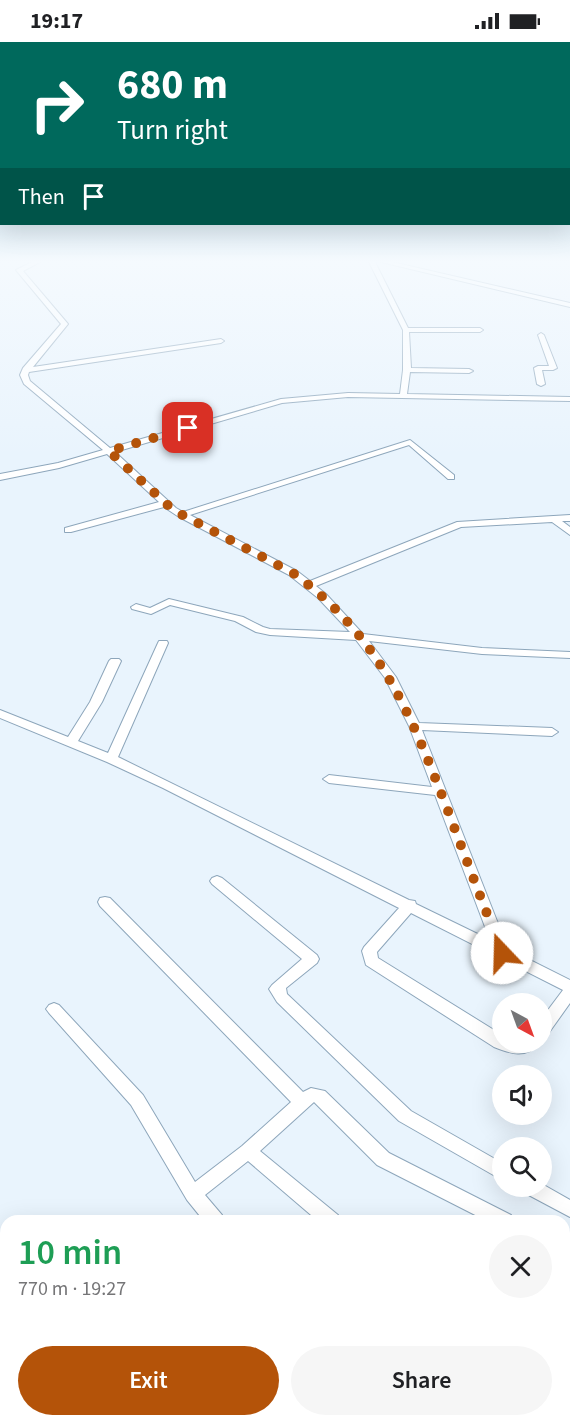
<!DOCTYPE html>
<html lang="en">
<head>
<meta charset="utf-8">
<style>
  :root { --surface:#fff; --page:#f6f6f6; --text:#202124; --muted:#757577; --accent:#b45309 }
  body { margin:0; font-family:"Source Sans 3",sans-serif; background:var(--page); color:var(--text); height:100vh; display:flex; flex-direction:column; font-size:22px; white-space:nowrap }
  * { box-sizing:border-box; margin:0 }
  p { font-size:20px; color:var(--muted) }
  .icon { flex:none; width:33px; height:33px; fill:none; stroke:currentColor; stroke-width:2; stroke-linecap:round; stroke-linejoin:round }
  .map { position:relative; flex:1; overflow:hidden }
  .side { position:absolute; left:0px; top:1173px; width:570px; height:212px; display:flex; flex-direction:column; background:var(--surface); border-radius:18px 18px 0 0; box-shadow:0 6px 24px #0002 }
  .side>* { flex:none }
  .banner { position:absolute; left:0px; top:0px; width:570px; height:183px; box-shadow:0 6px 24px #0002; background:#00695c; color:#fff; overflow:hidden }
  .needle { width:39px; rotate:139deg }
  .buttons { position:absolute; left:492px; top:951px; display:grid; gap:12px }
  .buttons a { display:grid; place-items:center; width:60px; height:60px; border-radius:50%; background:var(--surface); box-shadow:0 6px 24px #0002; font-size:30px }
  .pin { position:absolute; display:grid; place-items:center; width:51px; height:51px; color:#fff; margin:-26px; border-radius:12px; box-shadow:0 3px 9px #0006 }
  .me { position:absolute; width:66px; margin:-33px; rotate:339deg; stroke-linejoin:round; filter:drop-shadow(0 0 4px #0008) }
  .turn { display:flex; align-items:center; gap:21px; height:126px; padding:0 18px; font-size:27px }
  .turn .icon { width:78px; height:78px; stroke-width:2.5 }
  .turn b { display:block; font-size:42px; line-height:51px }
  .then { display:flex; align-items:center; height:57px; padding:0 18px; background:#0003; gap:12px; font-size:22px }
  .round { display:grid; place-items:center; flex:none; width:63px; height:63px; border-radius:32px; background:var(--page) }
  .overview { display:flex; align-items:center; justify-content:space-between; height:102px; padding:0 18px }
  h1 { font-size:36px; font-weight:600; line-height:45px; color:#1e9e55 }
  .action { display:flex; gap:12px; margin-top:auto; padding:12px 18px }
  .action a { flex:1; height:69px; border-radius:36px; background:var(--accent); color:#fff; font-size:24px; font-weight:600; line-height:69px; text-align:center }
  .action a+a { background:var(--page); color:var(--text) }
  .status { display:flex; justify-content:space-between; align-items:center; height:42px; padding:0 30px; background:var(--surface); direction:ltr }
  .status svg { height:16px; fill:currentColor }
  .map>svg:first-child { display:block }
</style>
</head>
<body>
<div class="status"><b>19:17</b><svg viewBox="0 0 49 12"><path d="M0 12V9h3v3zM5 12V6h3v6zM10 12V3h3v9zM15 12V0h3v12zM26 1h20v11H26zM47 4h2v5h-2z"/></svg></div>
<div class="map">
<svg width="570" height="1384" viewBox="0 0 570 1384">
  <rect width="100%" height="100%" fill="#e9f4fd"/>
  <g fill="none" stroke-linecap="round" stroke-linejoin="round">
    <defs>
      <g id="street">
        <path d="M 32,220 L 40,220 L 23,229 L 68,282 L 33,325 L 221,297 L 224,299 L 221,301 L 29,330 L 28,333 L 30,339 L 110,406 L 281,357 L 348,351 L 400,352 L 403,328 L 403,288 L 369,220 L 375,220 L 408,286 L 480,286 L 483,288 L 480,290 L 409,290 L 411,326 L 469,327 L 473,329 L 469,331 L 410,330 L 407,352 L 570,355 L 570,359 L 348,355 L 282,361 L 115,410 L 176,466 L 183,470 L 410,398 L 454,433 L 454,437 L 448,437 L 409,403 L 190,473 L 297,529 L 310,539 L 457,480 L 570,473 L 570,479 L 562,479 L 570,485 L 570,493 L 552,480 L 461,485 L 316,544 L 326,552 L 363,592 L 482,606 L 570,610 L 570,616 L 482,612 L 369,599 L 396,635 L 419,681 L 552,686 L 558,690 L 552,694 L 422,688 L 508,907 L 570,938 L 570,961 L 548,992 L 542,993 L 542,976 L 563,948 L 411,871 L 377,910 L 378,916 L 502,993 L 502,1000 L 538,1000 C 528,1018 509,1011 494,1005 L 366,923 L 362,909 L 364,905 L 399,866 L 163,746 L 107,720 L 0,676 L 0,668 L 68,695 L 90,660 L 109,619 L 111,617 L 119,617 L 121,619 L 102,660 L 78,699 L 108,711 L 158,601 L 159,599 L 167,599 L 168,601 L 118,715 L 409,858 L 415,859 L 416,862 L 490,898 L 435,753 L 329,741 L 323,737 L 329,733 L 432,745 L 409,684 L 385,636 L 356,598 L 270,593 L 256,590 L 235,579 L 170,563 L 151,572 L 132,567 L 131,565 L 136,562 L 150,566 L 169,557 L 243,575 L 263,585 L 270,587 L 350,590 L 318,556 L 289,533 L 179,475 L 164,465 L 71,490 L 65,490 L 65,486 L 159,460 L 107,412 L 59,426 L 0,438 L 0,432 L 58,421 L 103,408 L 24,342 L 20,333 L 23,326 L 61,282 L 16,228 Z"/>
        <polygon points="381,220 392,220 570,261 570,265"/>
        <polygon points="541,291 544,293 557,326 553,328 542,328 545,342 541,344 537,342 534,326 538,324 549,324 538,293"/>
        <polygon points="217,834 222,836 317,913 319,917 317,921 286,946 287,952 411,1069 502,1121 502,1138 399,1079 277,960 269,947 272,943 302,917 212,842 210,839 212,836"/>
        <polygon points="105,855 110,856 303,1050 311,1046 325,1049 389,1111 511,1173 514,1179 487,1179 377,1123 314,1060 260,1109 338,1173 341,1179 318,1179 248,1119 205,1153 222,1173 225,1179 204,1179 187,1158 131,1063 49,971 46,967 49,963 54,961 59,963 143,1053 195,1140 242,1104 291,1060 100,864 98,860 100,856"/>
        <polygon points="542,1142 570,1158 570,1175 523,1150 520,1144 542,1144"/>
        <polygon points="564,1209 570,1211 570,1231 564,1229"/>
        <polygon points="0,1217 6,1219 6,1246 0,1244"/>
        <polygon points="570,1332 570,1357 564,1359 564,1334"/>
        <polygon points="76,1378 98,1378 100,1384 78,1384"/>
        <polygon points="373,1378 396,1378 398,1384 375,1384"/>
      </g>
    </defs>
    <use href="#street" stroke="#8da6bb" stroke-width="2"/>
    <use href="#street" fill="#fff" fill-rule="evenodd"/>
  </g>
  <linearGradient id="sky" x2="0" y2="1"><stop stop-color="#77aecc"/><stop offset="0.53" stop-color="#f5fafe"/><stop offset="1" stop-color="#f5fafe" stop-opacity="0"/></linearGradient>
  <rect width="570" height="414" fill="url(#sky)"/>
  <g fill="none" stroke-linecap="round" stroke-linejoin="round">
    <path stroke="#b45309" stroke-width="10" stroke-dasharray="0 18" d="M 188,386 L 109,409 L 173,468 L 293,531 C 381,595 411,673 448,769 C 466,817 484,864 502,911"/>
  </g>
</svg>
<div class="buttons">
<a><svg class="needle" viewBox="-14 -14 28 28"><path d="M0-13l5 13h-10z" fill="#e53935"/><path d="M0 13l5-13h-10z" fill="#757577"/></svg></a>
<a><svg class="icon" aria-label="sound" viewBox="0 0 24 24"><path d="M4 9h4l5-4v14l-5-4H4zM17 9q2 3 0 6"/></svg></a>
<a><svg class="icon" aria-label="search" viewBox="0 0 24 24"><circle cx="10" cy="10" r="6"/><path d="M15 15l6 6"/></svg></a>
</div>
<div class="pin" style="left:188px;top:386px;background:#d93025"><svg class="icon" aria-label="arrive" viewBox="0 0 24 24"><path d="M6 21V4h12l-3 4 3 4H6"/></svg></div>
<svg class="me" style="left:502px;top:911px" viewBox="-20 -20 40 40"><circle r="19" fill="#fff"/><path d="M0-13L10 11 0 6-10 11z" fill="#b45309"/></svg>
<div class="banner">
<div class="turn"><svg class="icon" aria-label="right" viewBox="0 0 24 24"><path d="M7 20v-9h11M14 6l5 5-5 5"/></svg><div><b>680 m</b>Turn right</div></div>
<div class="then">Then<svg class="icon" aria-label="arrive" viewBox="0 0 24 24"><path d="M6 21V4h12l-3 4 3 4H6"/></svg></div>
</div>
<section class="side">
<div class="overview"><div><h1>10 min</h1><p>770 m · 19:27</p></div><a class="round"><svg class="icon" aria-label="close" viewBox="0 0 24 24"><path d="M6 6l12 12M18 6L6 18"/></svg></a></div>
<div class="action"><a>Exit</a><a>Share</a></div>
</section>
</div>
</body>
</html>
